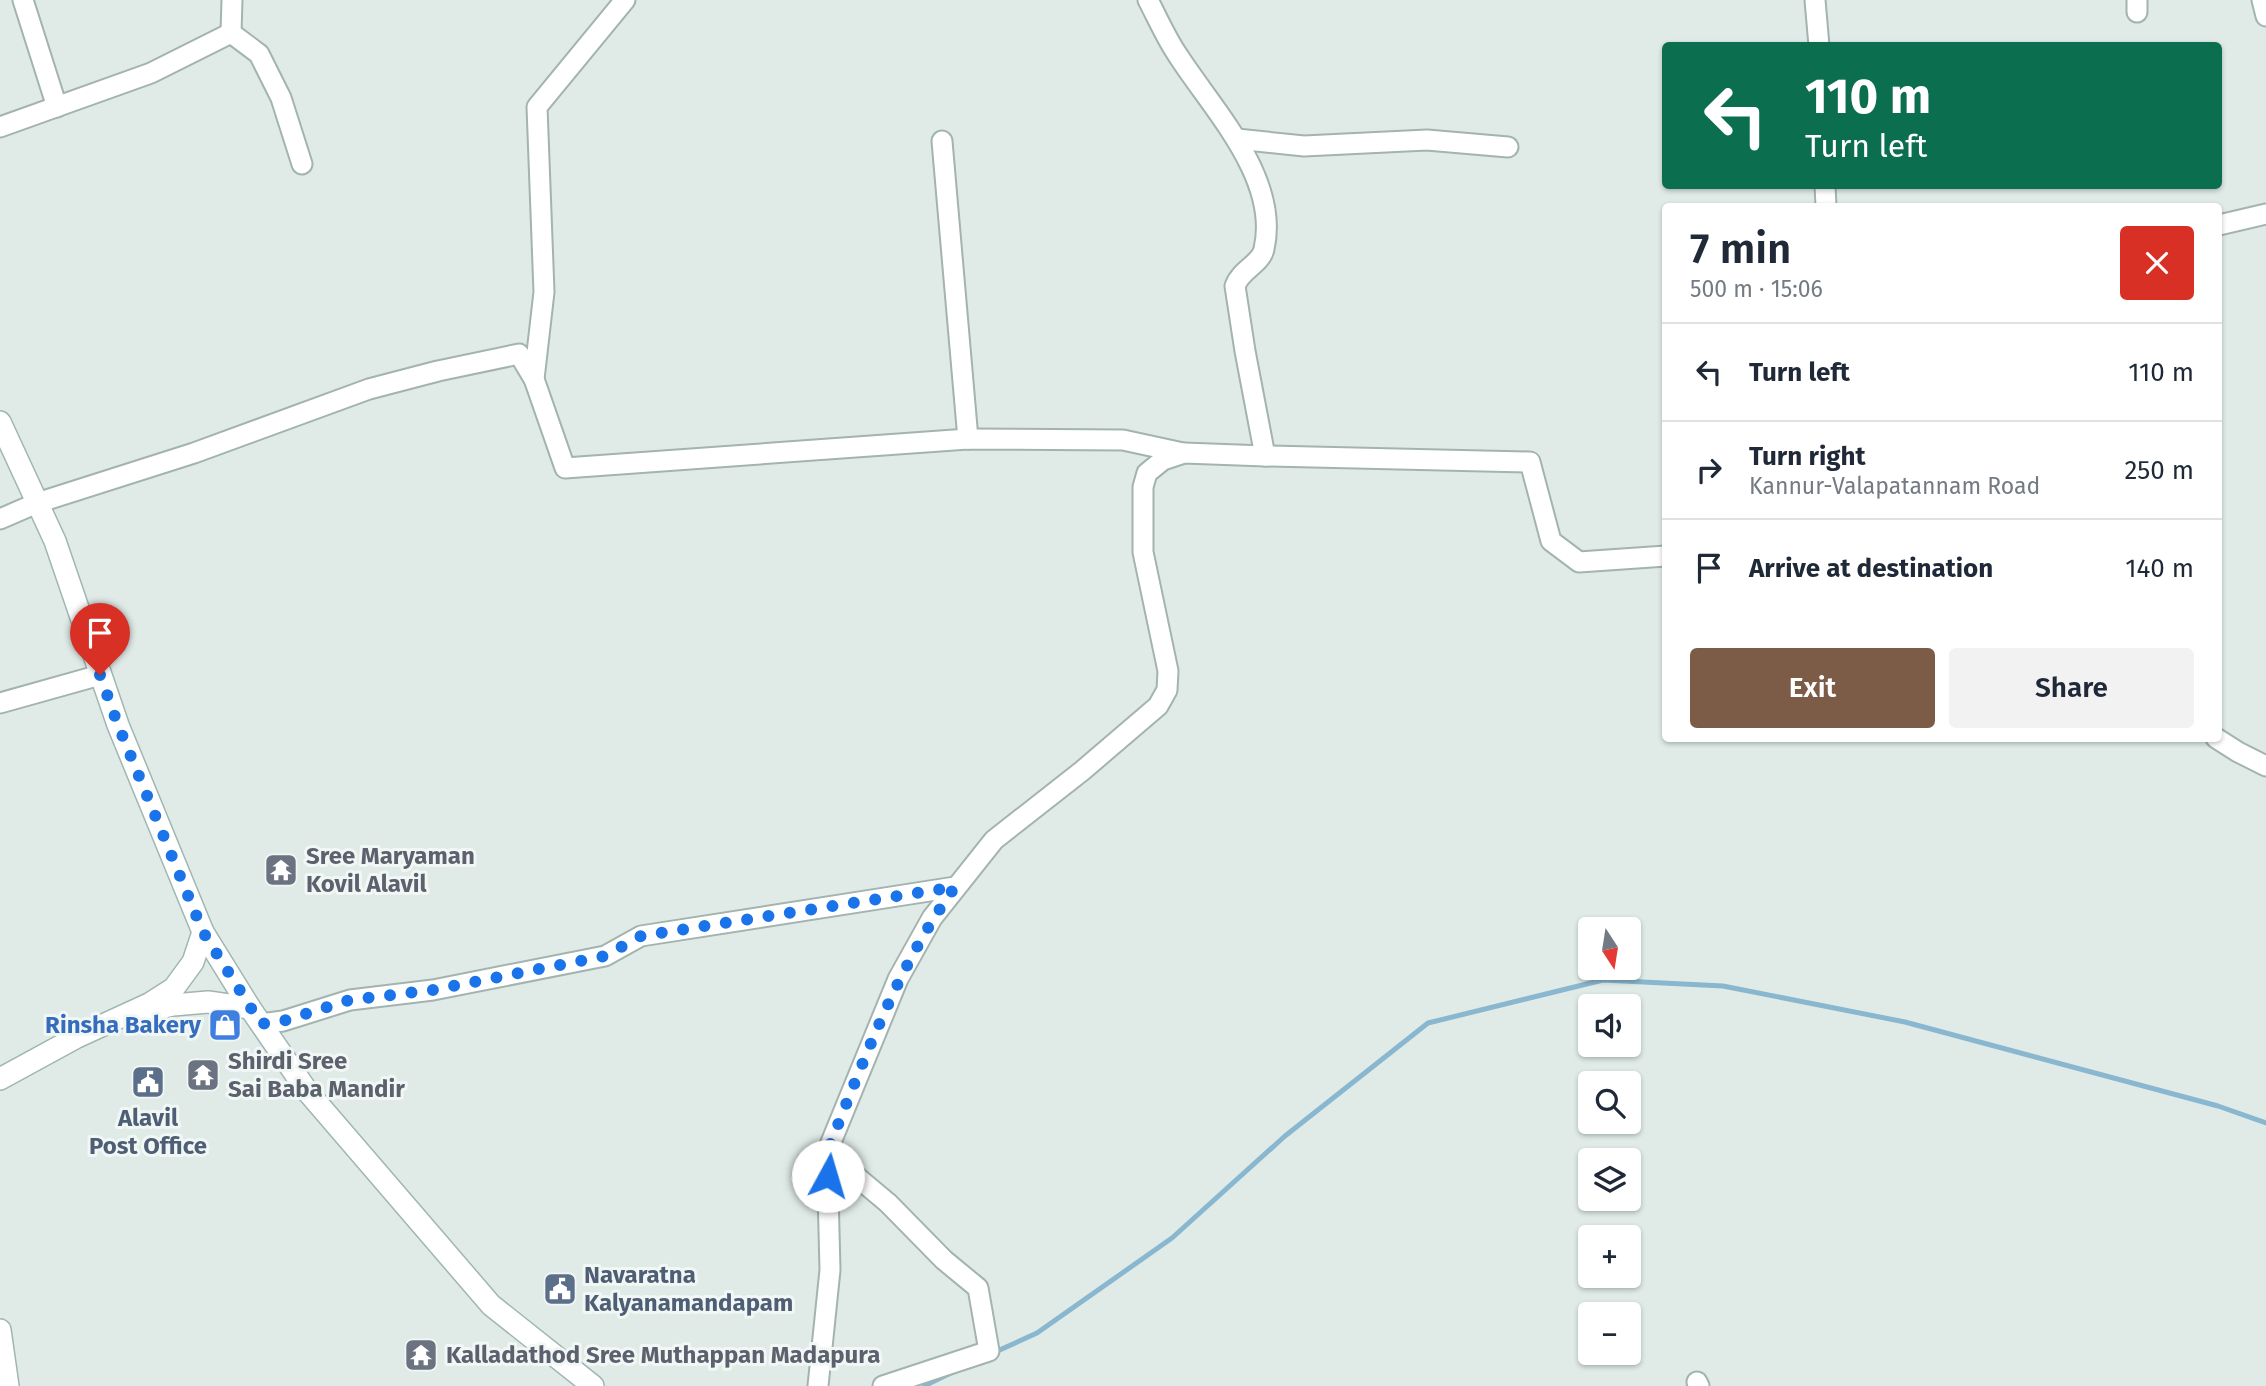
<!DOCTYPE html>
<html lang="en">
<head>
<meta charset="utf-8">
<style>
  :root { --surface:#fff; --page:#f2f2f3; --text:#1f2937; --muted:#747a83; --line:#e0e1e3; --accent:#7c5c47 }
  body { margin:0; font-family:"Fira Sans",sans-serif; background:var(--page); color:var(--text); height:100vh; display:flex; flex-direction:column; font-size:26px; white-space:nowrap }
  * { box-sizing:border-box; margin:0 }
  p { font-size:23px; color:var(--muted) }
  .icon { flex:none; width:38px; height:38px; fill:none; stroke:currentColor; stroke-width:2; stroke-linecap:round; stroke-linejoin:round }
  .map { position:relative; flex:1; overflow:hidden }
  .side { position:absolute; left:1662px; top:203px; width:560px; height:539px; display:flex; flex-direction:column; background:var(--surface); border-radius:7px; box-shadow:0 2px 5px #0004 }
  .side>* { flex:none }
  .hud { position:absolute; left:1662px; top:42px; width:560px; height:147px; border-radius:7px; box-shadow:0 2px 5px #0004; background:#0b6e4f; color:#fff; overflow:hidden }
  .needle { width:46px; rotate:168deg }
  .tools { position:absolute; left:1578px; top:917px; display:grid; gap:14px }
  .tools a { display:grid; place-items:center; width:63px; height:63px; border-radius:7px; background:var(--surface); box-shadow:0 2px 5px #0004; font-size:35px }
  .pin { position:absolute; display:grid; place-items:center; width:60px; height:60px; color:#fff; margin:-72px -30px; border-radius:50% 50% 50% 0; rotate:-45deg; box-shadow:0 0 7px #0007 }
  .pin .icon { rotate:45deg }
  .me { position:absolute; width:77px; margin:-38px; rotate:6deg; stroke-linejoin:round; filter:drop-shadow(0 0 5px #0008) }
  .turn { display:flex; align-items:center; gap:24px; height:147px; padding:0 28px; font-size:32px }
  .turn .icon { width:91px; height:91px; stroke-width:2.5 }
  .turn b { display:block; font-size:49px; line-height:60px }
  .round { display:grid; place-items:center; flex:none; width:74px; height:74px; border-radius:7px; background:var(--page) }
  .overview { display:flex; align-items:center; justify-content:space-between; height:119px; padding:0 28px }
  h1 { font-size:42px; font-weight:600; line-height:52px }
  .button { display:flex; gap:14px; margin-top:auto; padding:14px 28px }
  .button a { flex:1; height:80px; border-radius:7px; background:var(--accent); color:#fff; font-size:28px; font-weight:600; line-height:80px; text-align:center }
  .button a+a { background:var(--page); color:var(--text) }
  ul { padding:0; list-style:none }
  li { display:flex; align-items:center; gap:21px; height:98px; padding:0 28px; border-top:2px solid var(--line) }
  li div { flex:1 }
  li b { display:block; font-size:26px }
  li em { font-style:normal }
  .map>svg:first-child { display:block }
</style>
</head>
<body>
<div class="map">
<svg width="2266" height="1386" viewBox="0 0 2266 1386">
  <rect width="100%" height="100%" fill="#e0ebe8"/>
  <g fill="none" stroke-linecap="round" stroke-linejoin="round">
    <g stroke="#89b7cf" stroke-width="5">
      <polyline points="993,1353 1037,1333 1172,1238 1285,1136 1428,1023 1603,980 1723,986 1905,1022 2218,1106 2266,1123"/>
      <polyline points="924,1386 953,1372"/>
    </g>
    <defs>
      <g id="minor">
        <polyline points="23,0 57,107"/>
        <polyline points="1815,0 1819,46"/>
        <polyline points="2137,0 2137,12"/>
        <polyline points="2262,0 2266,16"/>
        <polyline points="231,33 259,54 281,98 302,164"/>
        <polyline points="231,33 232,0"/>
        <polyline points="0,127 151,73 231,33"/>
        <polyline points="1237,139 1304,146 1427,140 1508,147"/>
        <polyline points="942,141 968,439"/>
        <polyline points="1825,186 1826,206"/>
        <polyline points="2219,225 2266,214"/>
        <polyline points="534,379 544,292 537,107 625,0"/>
        <polyline points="1265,456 1530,462 1551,541 1579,562 1666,556"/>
        <polyline points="0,519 37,503 194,453 369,389 438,371 519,354 534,379 565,468 968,439 1123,440 1183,453"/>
        <polyline points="0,703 100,675"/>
        <polyline points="2216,738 2238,752 2266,766"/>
        <polyline points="261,1024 283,1021 350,1000 433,990 605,956 641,936 955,887"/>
        <polyline points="1697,1382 1699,1386"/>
        <polyline points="818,1386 830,1270 827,1152"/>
        <path d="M 883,1386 L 989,1351 L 978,1288 L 944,1260 L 888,1203 L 827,1152 L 898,979 L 932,918 L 994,840 L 1082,771 L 1158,706 L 1167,690 L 1168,671 L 1143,552 L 1143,487 L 1147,473 L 1163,460 L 1184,453 L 1265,456 L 1245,351 L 1235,286 C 1241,269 1261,264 1264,249 C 1280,179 1214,111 1179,57 C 1167,40 1158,19 1148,0"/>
      </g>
      <polyline id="tertiary" points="137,1013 173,1005 208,1002 250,1008"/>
      <g id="secondary">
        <polyline points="0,422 55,541 118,725 203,932 250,1008 307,1091 491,1305 593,1386"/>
        <polyline points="0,1079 77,1037 149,1004 174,988 193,962 203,932"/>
        <polyline points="0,1330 8,1386"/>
      </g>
    </defs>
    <use href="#minor" stroke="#a3b3b0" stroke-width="23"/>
    <use href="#tertiary" stroke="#a3b3b0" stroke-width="24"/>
    <use href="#secondary" stroke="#9fb6b2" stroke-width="24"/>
    <use href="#minor" stroke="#fff" stroke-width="19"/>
    <use href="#tertiary" stroke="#fff" stroke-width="21"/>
    <use href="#secondary" stroke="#fff" stroke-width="21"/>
  </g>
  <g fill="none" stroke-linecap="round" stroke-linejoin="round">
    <path stroke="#1a73e8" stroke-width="12" stroke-dasharray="0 21.6" d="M 100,675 L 118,725 L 203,932 L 261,1024 L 283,1021 L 350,1000 L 433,990 L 605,956 L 641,936 L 955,887 C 897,967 864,1061 827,1152 L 828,1176"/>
  </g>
  <defs>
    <symbol id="temple-square" viewBox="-11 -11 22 22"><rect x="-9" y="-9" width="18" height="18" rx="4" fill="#6b7280" stroke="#f1f7f5"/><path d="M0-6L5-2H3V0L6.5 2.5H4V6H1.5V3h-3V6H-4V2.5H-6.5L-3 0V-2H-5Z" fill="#fff"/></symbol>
    <symbol id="shop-square" viewBox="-11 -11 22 22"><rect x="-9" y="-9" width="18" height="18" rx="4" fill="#3f7fe0" stroke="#f1f7f5"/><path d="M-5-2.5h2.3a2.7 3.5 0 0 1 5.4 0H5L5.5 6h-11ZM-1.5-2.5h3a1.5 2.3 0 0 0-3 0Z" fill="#fff"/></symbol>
    <symbol id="civic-square" viewBox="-11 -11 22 22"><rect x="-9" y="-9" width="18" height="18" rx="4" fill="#5c6f8a" stroke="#f1f7f5"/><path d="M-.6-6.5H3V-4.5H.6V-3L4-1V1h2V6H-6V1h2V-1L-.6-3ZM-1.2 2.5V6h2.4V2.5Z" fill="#fff"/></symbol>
  </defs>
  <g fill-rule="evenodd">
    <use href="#temple-square" x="262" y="851" width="38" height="38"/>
    <use href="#shop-square" x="206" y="1006" width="38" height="38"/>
    <use href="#temple-square" x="184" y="1056" width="38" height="38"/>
    <use href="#civic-square" x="129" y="1063" width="38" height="38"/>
    <use href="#civic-square" x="541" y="1270" width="38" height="38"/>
    <use href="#temple-square" x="402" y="1336" width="38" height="38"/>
  </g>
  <g text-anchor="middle" stroke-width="6" stroke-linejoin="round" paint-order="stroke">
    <g font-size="24" font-weight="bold" fill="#5b616d" stroke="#f1f7f5" text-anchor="start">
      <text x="306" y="864">Sree Maryaman<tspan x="306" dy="28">Kovil Alavil</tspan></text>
      <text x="228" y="1069">Shirdi Sree<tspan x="228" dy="28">Sai Baba Mandir</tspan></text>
      <text x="446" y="1363">Kalladathod Sree Muthappan Madapura</text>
    </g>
    <g font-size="24" font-weight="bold" fill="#366cbe" stroke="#f1f7f5" text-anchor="end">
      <text x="201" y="1033">Rinsha Bakery</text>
    </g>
    <g font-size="24" font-weight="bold" fill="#4e5e75" stroke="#f1f7f5">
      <text x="148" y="1126">Alavil<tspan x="148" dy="28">Post Office</tspan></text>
      <text x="584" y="1283" text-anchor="start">Navaratna<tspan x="584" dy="28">Kalyanamandapam</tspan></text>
    </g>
  </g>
</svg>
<div class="tools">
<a><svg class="needle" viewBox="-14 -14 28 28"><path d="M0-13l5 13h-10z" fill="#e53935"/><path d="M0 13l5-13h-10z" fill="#747a83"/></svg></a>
<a><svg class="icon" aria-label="sound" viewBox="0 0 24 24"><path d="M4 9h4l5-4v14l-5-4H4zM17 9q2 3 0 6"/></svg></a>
<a><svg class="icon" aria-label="search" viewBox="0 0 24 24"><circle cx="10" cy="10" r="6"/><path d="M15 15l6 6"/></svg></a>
<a><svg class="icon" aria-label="layers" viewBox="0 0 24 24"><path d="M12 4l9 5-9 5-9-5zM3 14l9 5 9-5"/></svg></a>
<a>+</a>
<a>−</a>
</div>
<div class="pin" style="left:100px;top:675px;background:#d93025"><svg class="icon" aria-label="arrive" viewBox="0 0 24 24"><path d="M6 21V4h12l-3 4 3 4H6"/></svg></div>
<svg class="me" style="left:828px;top:1176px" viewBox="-20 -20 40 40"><circle r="19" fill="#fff"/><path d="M0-13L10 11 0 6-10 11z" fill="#1a73e8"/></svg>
<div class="hud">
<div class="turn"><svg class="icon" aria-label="left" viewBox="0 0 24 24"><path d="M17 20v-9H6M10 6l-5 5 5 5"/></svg><div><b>110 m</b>Turn left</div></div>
</div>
<section class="side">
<div class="overview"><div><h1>7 min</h1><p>500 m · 15:06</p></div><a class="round" style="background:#d93025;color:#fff"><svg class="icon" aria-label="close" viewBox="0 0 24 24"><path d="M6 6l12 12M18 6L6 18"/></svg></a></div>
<ul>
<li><svg class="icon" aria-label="left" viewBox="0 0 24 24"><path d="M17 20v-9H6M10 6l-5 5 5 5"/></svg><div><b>Turn left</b></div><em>110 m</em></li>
<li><svg class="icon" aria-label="right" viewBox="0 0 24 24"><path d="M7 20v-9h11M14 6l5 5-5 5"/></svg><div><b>Turn right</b><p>Kannur-Valapatannam Road</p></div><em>250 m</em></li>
<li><svg class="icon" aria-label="arrive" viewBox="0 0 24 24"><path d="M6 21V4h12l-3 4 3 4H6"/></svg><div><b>Arrive at destination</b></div><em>140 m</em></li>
</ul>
<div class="button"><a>Exit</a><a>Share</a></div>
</section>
</div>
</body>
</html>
